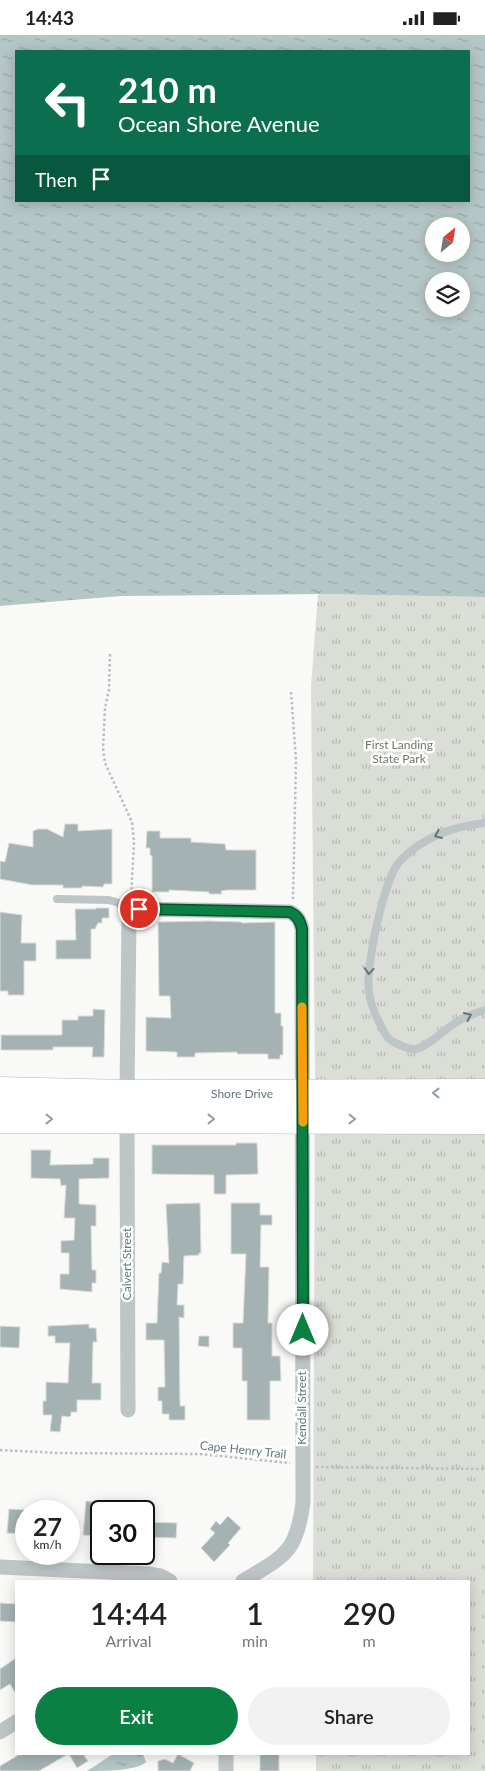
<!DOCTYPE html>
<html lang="en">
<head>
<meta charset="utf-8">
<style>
  :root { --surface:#fff; --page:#f2f2f2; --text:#222; --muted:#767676; --accent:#0b8043 }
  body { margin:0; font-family:Lato,sans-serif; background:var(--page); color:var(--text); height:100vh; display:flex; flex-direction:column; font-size:19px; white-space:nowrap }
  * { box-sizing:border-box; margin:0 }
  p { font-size:16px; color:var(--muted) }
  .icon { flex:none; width:28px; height:28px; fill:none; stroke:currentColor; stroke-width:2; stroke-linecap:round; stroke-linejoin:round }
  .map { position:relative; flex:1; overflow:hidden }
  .sheet { position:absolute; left:15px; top:1545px; width:455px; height:175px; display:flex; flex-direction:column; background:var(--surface); border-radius:0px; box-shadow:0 2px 12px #0003 }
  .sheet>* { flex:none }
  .top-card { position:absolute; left:15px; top:15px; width:455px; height:152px; border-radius:0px; box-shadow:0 2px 12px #0003; background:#0b6e4f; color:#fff; overflow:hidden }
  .needle { width:32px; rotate:30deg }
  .buttons { position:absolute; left:425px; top:182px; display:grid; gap:10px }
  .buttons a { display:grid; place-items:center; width:45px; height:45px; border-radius:50%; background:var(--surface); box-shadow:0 2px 12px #0003; font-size:25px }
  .speed { position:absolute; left:15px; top:1465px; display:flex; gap:10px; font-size:25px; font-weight:700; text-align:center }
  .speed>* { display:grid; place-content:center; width:65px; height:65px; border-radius:50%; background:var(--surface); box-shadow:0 2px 12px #0003; line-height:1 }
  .speed small { font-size:12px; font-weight:400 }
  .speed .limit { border:2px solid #111; border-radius:8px; background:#fff; color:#111 }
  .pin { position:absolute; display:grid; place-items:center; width:42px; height:42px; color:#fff; margin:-21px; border:2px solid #fff; border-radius:50%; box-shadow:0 1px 5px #0007 }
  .me { position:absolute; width:55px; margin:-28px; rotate:0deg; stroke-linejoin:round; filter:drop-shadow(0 0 4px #0008) }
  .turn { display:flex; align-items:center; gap:18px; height:105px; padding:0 20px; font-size:22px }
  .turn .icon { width:65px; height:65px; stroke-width:2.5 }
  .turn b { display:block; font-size:35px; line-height:42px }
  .then { display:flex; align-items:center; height:48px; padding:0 20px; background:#0003; gap:10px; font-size:19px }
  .eta { display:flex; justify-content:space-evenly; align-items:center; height:85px; text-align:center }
  .eta b { font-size:30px; font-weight:600; line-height:35px }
  .action { display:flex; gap:10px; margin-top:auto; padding:10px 20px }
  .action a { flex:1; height:58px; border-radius:30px; background:var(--accent); color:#fff; font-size:20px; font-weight:600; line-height:58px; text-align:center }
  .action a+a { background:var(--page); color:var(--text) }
  .status { display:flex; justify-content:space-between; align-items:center; height:35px; padding:0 25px; background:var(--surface); direction:ltr }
  .status svg { height:14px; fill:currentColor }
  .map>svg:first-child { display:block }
</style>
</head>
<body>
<div class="status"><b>14:43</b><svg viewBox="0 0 49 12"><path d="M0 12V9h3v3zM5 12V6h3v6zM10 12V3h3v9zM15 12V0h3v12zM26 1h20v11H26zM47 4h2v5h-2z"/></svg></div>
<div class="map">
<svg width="485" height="1736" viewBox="0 0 485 1736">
  <defs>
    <pattern id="park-tufts" width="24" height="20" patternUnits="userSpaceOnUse" patternTransform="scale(1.25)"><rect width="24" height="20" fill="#dbded7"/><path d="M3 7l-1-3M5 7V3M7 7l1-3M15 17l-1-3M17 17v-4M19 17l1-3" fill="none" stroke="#b5b9b3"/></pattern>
    <pattern id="water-ripples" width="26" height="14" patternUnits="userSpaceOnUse" patternTransform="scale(1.25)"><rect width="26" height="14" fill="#b5c6c6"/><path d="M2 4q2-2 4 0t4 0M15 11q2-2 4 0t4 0" fill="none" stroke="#97a5a6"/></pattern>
  </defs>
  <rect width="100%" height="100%" fill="#f9f9f7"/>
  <polygon fill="url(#park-tufts)" points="318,559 485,562 485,1736 316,1736 316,1719 469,1719 469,1546 313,1546 315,1039 311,651"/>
  <g fill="url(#water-ripples)" fill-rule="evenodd">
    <path d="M 0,0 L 485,0 L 485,562 L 318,559 L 121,561 L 0,571 ZM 16,16 L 469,16 L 469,166 L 16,166 ZM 434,191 L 461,191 L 461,219 L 434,219 ZM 434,246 L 461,246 L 461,274 L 434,274 Z"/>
    <path d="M 113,1719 L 143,1719 L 146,1727 C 137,1736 103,1736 87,1736 Z"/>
  </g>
  <g fill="#a5b2b4" stroke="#dbdbd9">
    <polygon points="65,789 78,789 78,796 112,794 112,849 104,849 103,852 82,851 82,853 63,853 63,850 32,850 0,844 0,826 5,827 9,808 33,812 33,796 38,794 47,794 63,802"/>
    <polygon points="147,796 160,796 160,803 191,803 191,807 225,809 226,815 256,815 256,855 228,855 221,856 222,859 209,859 209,857 169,855 169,857 152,857 152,821 150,820 150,813 146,813"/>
    <polygon points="96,873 109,873 109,883 102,883 102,888 98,888 95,894 91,894 91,924 56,924 56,905 76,905 75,874 96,874"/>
    <polygon points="0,877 22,880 21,908 36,908 36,926 24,926 24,960 8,960 8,956 0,956"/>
    <polygon points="208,886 241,887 242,888 275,887 275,978 281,978 281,991 283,991 283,1020 280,1020 280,1024 268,1024 268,1019 237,1019 237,1017 195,1018 195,1022 177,1022 177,1017 146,1016 146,982 171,983 170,961 159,961 158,887"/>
    <polygon points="93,974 105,975 104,1022 92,1022 93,1012 53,1012 53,1015 1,1015 1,1000 62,1000 62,985 78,985 78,981 93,981"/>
    <polygon points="236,1108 257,1108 258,1139 226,1140 226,1159 214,1159 214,1140 152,1139 152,1110 236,1110"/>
    <polygon points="31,1115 51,1115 50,1130 93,1129 93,1123 109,1123 109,1143 79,1144 79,1169 96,1170 96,1191 91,1191 92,1235 96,1235 96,1248 92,1248 92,1257 60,1254 60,1239 69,1239 69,1218 61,1218 61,1206 74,1205 75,1183 64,1183 66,1150 61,1151 60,1144 31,1143"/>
    <polygon points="200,1168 201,1218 199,1218 199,1220 184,1221 183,1249 178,1249 177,1270 184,1270 184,1283 179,1282 180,1371 185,1371 185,1385 169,1385 169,1379 162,1379 162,1366 158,1366 158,1352 165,1352 164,1305 146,1305 146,1288 157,1288 159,1238 161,1238 162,1227 169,1228 166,1169"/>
    <polygon points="231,1168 260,1168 260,1180 272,1180 272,1190 261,1190 260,1232 269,1232 268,1288 272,1288 272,1321 280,1321 281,1346 270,1346 270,1385 247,1385 247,1346 242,1346 242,1313 233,1313 233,1288 243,1288 246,1219 231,1219"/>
    <polygon points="89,1289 89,1293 96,1293 97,1307 93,1307 92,1348 101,1348 101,1365 77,1365 77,1377 71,1377 71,1380 69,1382 62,1381 60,1397 50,1396 52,1380 43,1380 43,1366 46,1366 46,1347 68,1348 70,1308 55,1308 55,1301 48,1301 48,1291"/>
    <polygon points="0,1291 20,1292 19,1313 0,1312"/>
    <polygon points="199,1301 209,1301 209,1312 198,1311"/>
    <polygon points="86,1466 101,1468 100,1501 83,1500"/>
    <polygon points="9,1474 26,1475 26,1499 7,1498"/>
    <polygon points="228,1481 241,1493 228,1508 230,1510 214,1527 201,1513 215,1498 210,1494 216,1486 220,1490"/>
    <polygon points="144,1487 177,1488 176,1503 144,1502"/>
    <polygon points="0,1568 16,1569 16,1587 0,1586"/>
    <polygon points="16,1623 16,1659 10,1649 0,1655 0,1634"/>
    <polygon points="20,1719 68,1719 39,1736 0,1736 0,1731"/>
    <polygon points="69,1719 83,1719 88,1726 77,1733"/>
    <polygon points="178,1719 194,1728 190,1736 158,1736 158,1726 165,1724 173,1728"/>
    <rect x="260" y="1719" width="19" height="17"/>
  </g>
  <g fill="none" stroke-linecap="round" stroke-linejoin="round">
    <defs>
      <g id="highway">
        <polyline points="0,1056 127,1059 485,1058"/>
        <polyline points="0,1084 485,1085"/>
      </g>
    </defs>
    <use href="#highway" stroke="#b2b8ba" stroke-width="29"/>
    <g stroke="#b9bebf" stroke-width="2.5" stroke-dasharray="2.5 2.5" stroke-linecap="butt">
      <polyline points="110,619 109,655 105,673 103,714 105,728 132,787 134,807 131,864"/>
      <polyline points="291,657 296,725 293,864"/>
      <polyline points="0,1415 57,1418 200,1419 290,1428"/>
      <polyline points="316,1432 485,1434"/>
    </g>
    <g stroke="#bec5c7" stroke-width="8">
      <path d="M 485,788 C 454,791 421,803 400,826 C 384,842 365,934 369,957 C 370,970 381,993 388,1003 C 393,1008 409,1015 416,1014 C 427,1012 442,997 451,991 C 461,983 472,979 485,975"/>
      <polyline points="57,864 109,865 119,868 129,883"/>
    </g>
    <g stroke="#bec5c7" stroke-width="15">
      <path d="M 127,1059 L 129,883 L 133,877 L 139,874 L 290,877 C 298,881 300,886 302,894 L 303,1467 C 297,1518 284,1521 243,1546"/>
      <polyline points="127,1084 128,1375"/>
      <polyline points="0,1532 148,1539 161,1541 170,1546"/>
      <polyline points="0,1697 16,1687"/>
      <polyline points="226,1719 226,1736"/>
    </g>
    <use href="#highway" stroke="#fff" stroke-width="28"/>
  </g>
  <defs><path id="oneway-chevron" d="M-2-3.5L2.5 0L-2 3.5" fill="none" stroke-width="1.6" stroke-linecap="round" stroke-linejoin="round" transform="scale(1.25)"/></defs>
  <g stroke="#61767b">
    <use href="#oneway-chevron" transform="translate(438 800) rotate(157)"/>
    <use href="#oneway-chevron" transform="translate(369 936) rotate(94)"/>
    <use href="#oneway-chevron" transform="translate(468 981) rotate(-25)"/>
  </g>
  <g stroke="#909fa3">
    <use href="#oneway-chevron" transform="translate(436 1058) rotate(-180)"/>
    <use href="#oneway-chevron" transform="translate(49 1084)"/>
    <use href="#oneway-chevron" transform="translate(211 1084)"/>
    <use href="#oneway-chevron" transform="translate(352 1084)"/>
  </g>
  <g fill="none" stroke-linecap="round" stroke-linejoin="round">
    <defs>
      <path id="route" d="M 139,874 L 290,877 C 298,881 300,886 302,894 L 303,1295"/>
    </defs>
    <use href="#route" stroke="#07532c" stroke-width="12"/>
    <use href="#route" stroke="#0b8043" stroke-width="9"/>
    <polyline stroke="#f59e0b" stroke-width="9" points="302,972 303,1087"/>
  </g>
  <g text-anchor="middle" stroke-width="5" stroke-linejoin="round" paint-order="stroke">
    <g font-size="12" fill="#6e7965" stroke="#fff">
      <text x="399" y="714">First Landing<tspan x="399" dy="14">State Park</tspan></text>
    </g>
    <g font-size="12" fill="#61767b" stroke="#fff">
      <text x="242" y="1063">Shore Drive</text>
      <text transform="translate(127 1229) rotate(-90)" y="4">Calvert Street</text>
      <text transform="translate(302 1373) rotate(-90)" y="4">Kendall Street</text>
      <text transform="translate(243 1415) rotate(6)" y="4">Cape Henry Trail</text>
    </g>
  </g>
</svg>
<div class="buttons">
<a><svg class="needle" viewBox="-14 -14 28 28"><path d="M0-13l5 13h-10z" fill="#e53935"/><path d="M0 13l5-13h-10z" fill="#767676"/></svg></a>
<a><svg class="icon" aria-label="layers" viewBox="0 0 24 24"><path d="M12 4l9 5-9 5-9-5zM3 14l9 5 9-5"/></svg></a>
</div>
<div class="speed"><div>27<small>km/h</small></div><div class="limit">30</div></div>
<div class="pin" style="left:139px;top:874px;background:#d93025"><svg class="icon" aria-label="arrive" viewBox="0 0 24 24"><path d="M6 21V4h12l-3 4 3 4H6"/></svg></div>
<svg class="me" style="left:303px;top:1295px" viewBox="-20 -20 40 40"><circle r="19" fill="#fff"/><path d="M0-13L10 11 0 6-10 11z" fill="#0b8043"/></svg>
<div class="top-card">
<div class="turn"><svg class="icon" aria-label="left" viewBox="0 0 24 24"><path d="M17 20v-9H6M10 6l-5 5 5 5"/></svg><div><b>210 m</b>Ocean Shore Avenue</div></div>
<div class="then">Then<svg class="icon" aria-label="arrive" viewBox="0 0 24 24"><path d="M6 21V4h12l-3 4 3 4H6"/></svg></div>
</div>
<section class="sheet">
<div class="eta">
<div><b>14:44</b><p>Arrival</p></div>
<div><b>1</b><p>min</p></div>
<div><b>290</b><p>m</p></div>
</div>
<div class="action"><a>Exit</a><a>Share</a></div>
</section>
</div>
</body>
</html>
